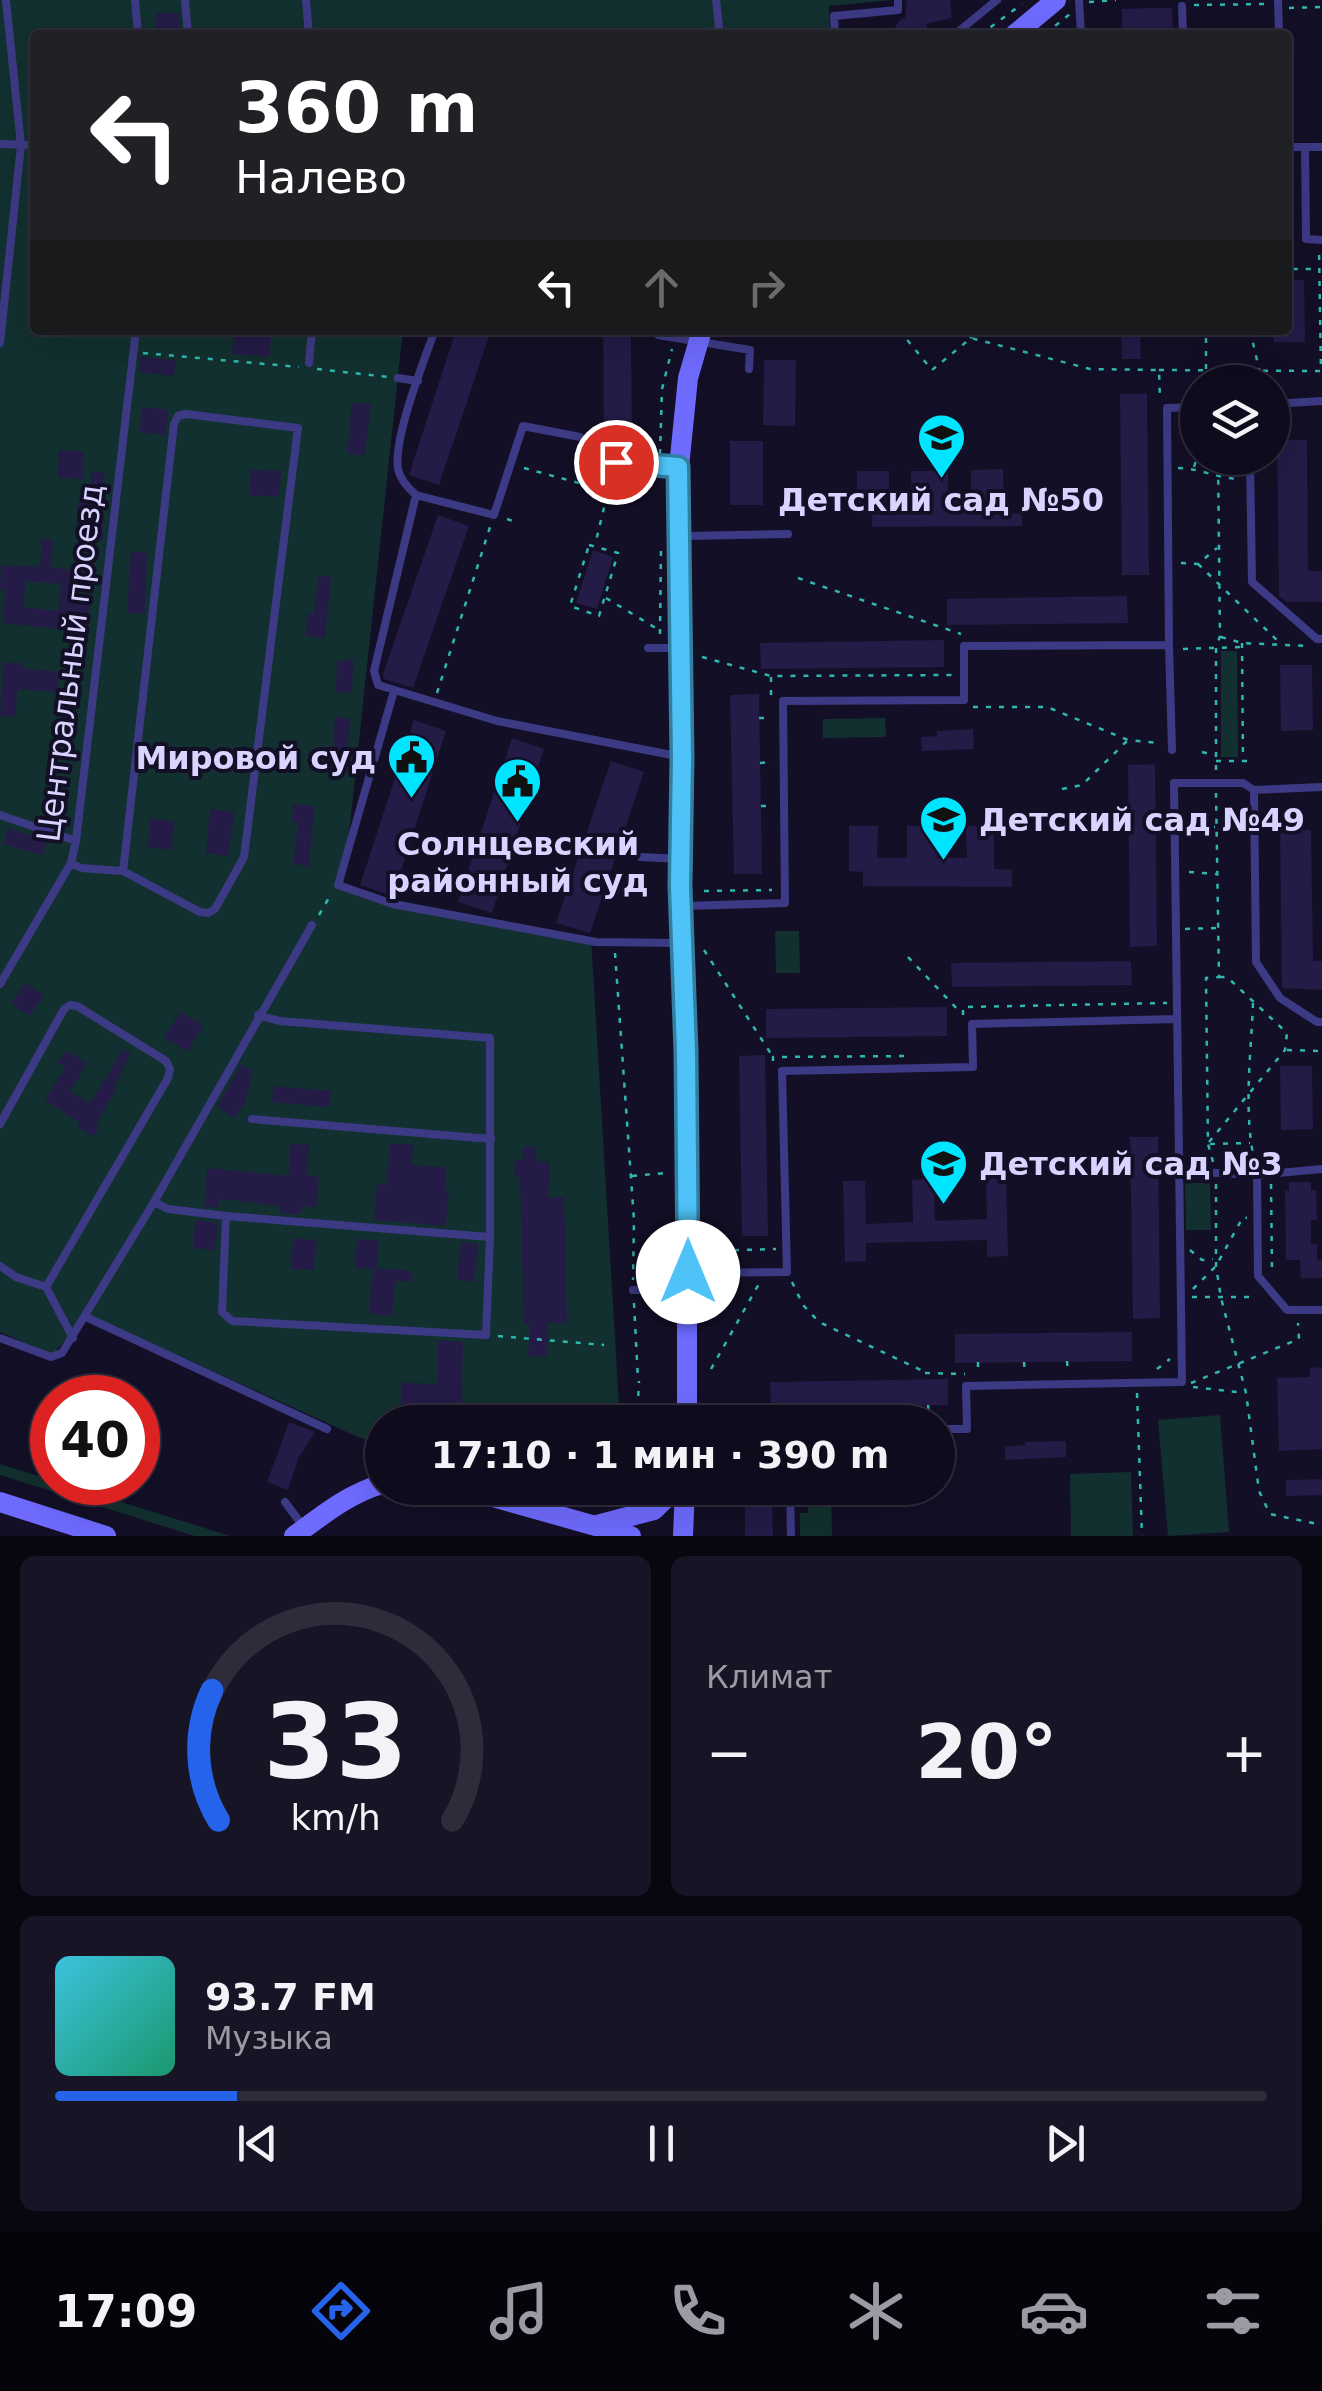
<!DOCTYPE html>
<html lang="ru">
<meta charset="utf-8">
<style>
:root{--surface:#0e0b1c;--page:#171425;--text:#f1f3f6;--muted:#9b9ba3;--line:#2e2b3b;--accent:#2563eb}
body{margin:0;font-family:"DejaVu Sans",sans-serif;background:var(--page);color:var(--text);height:100vh;display:flex;flex-direction:column;font-size:38px;white-space:nowrap}
*{box-sizing:border-box;margin:0}
p{font-size:32px;color:var(--muted)}
.icon{flex:none;width:55px;height:55px;fill:none;stroke:currentColor;stroke-width:2;stroke-linecap:round;stroke-linejoin:round}
.map{position:relative;height:1536px;overflow:hidden}
.side{display:flex;flex-direction:column;gap:20px;padding:20px;background:#08060f;flex:1}
.side>*{flex:none}
.hud{position:absolute;left:30px;top:30px;width:1262px;height:305px;border-radius:10px;box-shadow:0 10px 40px #0002,0 0 0 2px var(--line);background:#202124;color:#fff;overflow:hidden}
.fabs{position:absolute;left:1180px;top:365px;display:grid;gap:20px}
.fabs a{display:grid;place-items:center;width:110px;height:110px;border-radius:50%;background:var(--surface);box-shadow:0 10px 40px #0002,0 0 0 2px var(--line);font-size:50px}
.speed{position:absolute;left:30px;top:1375px;display:flex;gap:20px;font-size:50px;font-weight:700;text-align:center}
.speed>*{display:grid;place-content:center;width:130px;height:130px;border-radius:50%;background:var(--surface);box-shadow:0 10px 40px #0002,0 0 0 2px var(--line);line-height:1}
.speed .limit{border:15px solid #d22;background:#fff;color:#111}
.pin{position:absolute;display:grid;place-items:center;width:85px;height:85px;color:#fff;margin:-42px;border:5px solid #fff;border-radius:50%;box-shadow:0 2px 10px #0007}
.me{position:absolute;width:110px;margin:-55px;rotate:0deg;stroke-linejoin:round;filter:drop-shadow(0 0 8px #0008)}
.turn{display:flex;align-items:center;gap:35px;height:210px;padding:0 40px;font-size:45px}
.turn .icon{width:130px;height:130px;stroke-width:2.5}
.turn b{display:block;font-size:70px;line-height:85px}
.lanes{display:flex;align-items:center;height:95px;padding:0 40px;background:#0003;justify-content:center;gap:50px;direction:ltr}
.lanes .off{opacity:.35}
.big{font-size:75px;font-weight:700;line-height:1.1}
.side .widget{flex:1;display:flex;flex-direction:column;justify-content:center;gap:15px;min-width:0;padding:0 35px;border-radius:15px;background:var(--page)}
.side .dial{align-items:center;gap:0}
.dial svg{height:260px;overflow:visible;fill:none;stroke:var(--line);stroke-width:7;stroke-linecap:round;text-anchor:middle}
.dial text{fill:var(--text);stroke:none}
.song{display:flex;align-items:center;gap:30px}
.cover{width:120px;height:120px;border-radius:15px;background:linear-gradient(135deg,hsl(190 70% 55%),hsl(160 70% 35%))}
.played{height:10px;border-radius:5px;background:linear-gradient(90deg,var(--accent) 15%,var(--line) 15%)}
.keys{display:flex;justify-content:space-around;direction:ltr}
.heat{display:flex;justify-content:space-between;align-items:center;font-size:55px;direction:ltr}
.side .tiles{flex:1;display:grid;gap:20px;grid-template-columns:1fr 1fr}
.widget:last-child{grid-column:span 2}
.trip{position:absolute;left:365px;top:1405px;width:590px;height:100px;border-radius:50px;background:var(--surface);box-shadow:0 10px 40px #0002,0 0 0 2px var(--line);font-weight:700;line-height:100px;text-align:center}
.dock{display:flex;height:160px;justify-content:space-around;align-items:center;background:#06040b;color:var(--muted)}
.dock .icon{width:70px;height:70px}
.dock .active{color:var(--accent)}
.dock b{font-size:45px;color:var(--text)}
.map>svg:first-child{display:block}
.green{fill:#12302f}
.building{fill:#241b47;fill-rule:evenodd}
.lines{fill:none;stroke-linecap:round;stroke-linejoin:round}
.path{stroke:#2fb8b0;stroke-width:2.5;stroke-dasharray:5 8;stroke-linecap:butt}
.lane{stroke:#3d3a85;stroke-width:8}
.secondary{stroke:#6f6bff;stroke-width:20}
.route-casing{stroke:#337fa1;stroke-width:25}
.route{stroke:#4fc3f7;stroke-width:18}
.labels{text-anchor:middle;stroke-width:8;stroke-linejoin:round;paint-order:stroke}
.poi-label{font-size:32px;font-weight:bold;fill:#d9d4ff;stroke:#130f26}
.street-label{font-size:32px;fill:#d9d4ff;stroke:#130f26}
</style>
<div class="map">
<svg width="1322" height="1536" viewBox="0 0 1322 1536">
<rect width="100%" height="100%" fill="#130f26"/>
<path class="green" d="M0 0H893L829 6 830 35H35V330H403L343 890 591 938 620 1422H382V1443L360 1438 87 1314 53 1355 0 1332Z
M1221 651H1237L1238 757H1221Z
M885 718 886 737 823 738V719Z
M775 931H799L800 973H776Z
M1185 1183H1210L1211 1230H1186Z
M1220 1415 1229 1532 1168 1536 1158 1420Z
M0 1464 230 1536H195L0 1475Z
M1131 1472 1133 1536H1071L1070 1474Z
M808 1488H831L832 1536H800V1513H808Z"/>
<path class="building" d="M907 0H950L952 18 926 24 929 35H891L899 21 905 18Z
M1153 8H1172L1173 35H1122V9Z
M157 12 179 14 180 35H155Z
M1304 280 1305 342H1274V330H1288V281Z
M234 330H272L269 357 232 354Z
M456 330H491L439 485 409 475Z
M603 330H631L632 439H604Z
M1121 330H1140L1141 359H1122Z
M140 357 175 360 174 376 139 372Z
M764 360H796L795 426 763 425Z
M1120 394H1147L1149 575H1122Z
M352 403 371 404 365 455 347 454Z
M142 407 168 410 165 435 140 432Z
M1277 440H1307L1308 571H1322V602H1287L1279 596Z
M730 441H763V505H730Z
M59 450 84 452 83 479 58 478Z
M1003 469 1004 514 1022 513V526L872 527V515H857V471H889V501H912L911 471H948V500H971V470Z
M251 470 281 471 279 497 249 495Z
M91 472H104L103 540 76 539 78 502 92 503Z
M438 515 469 526 413 688 384 679 383 674Z
M42 539 53 540 51 568 78 570 76 603 89 604 88 619 69 617 68 630 3 623 5 591 0 590 1 565 40 567ZM25 581 61 584 58 611 24 607Z
M593 550 613 557 597 609 576 603Z
M131 552 147 553 145 614 127 612Z
M318 576 331 577 325 638 306 636 308 613 314 614Z
M1127 596 1128 623 947 625V599Z
M944 640V667L761 669 760 643Z
M337 660H353L352 693 336 692Z
M4 662 22 663V668L59 672 57 692 17 689 16 716H0Z
M1280 665H1312L1313 730 1281 731Z
M759 694 762 874H734L730 695Z
M335 717 350 718 346 762 332 761Z
M414 720 446 731 393 896 360 885Z
M973 729 974 749 922 751 921 737 937 736V731Z
M512 738 544 749 492 913 458 902Z
M611 761 644 772 590 933 556 923Z
M1155 764 1157 946 1130 947 1128 765Z
M293 804 314 806 309 866 293 864 298 822H292Z
M210 809 234 812 228 856 206 853Z
M150 819 174 821 171 850 148 848Z
M849 826H878L877 858H907V826H938L937 858H967L966 826H994V869L1012 870V887L863 886V872L849 871Z
M8 828 47 840 42 855 4 844Z
M1280 830H1311L1313 961H1322V990L1282 988Z
M1131 961 1132 985 952 987 951 963Z
M26 983 44 996 29 1016 11 1003Z
M947 1007V1036L766 1038V1009Z
M180 1012 203 1025 188 1051 164 1038Z
M123 1049 131 1053 114 1088 116 1089 96 1124 100 1126 93 1137 78 1127 80 1123 45 1100 66 1067 58 1063 66 1051 87 1063 70 1091 90 1104Z
M765 1055 768 1236H742L739 1056Z
M241 1064 252 1071 246 1100 235 1118 217 1107Z
M1280 1066H1312L1313 1129 1281 1130Z
M273 1086 331 1091 330 1107 272 1102Z
M1130 1137H1158L1160 1318 1133 1319Z
M390 1143 413 1145 412 1165 446 1167 445 1190H449L446 1226 374 1220 377 1184 387 1185Z
M290 1144 309 1145 307 1176 319 1177 316 1207 301 1206V1214L280 1213V1206L249 1202 219 1199V1208L204 1206 207 1168 289 1176Z
M524 1146 536 1147V1161L550 1162 548 1197H564L567 1323H548L547 1357 528 1356 530 1324H524L520 1177H515L516 1160H523Z
M986 1177H1006L1008 1256 987 1257V1240L866 1243V1261L845 1262 843 1181H865L866 1224 913 1222 912 1180 934 1179 935 1221 987 1219Z
M1289 1182H1311V1190H1316L1317 1220H1311V1245L1317 1244V1261L1322 1260V1278H1301L1300 1260H1286L1285 1191H1289Z
M195 1220 218 1223 215 1250 193 1248Z
M293 1238 316 1240 314 1270 291 1269Z
M357 1239 379 1240 376 1268 412 1271 411 1282 395 1281 392 1316 369 1314 373 1269 355 1268Z
M461 1242 478 1244 474 1282 457 1280Z
M1132 1332V1361L955 1363V1334Z
M438 1340 463 1342 461 1422H432V1417L401 1416 402 1383 437 1384Z
M1322 1367V1449L1279 1451 1277 1378 1310 1377V1368Z
M948 1379V1405L771 1408 770 1382Z
M289 1422 315 1432 299 1457 288 1490 267 1482Z
M1066 1441V1457L1005 1460V1447L1025 1445V1442Z
M1322 1479V1495L1286 1496V1480Z
M745 1488H772L773 1536H745Z"/>
<g class="lines">
<path class="path" d="M1089 2 1116 0
M1194 5 1266 4
M1289 8 1322 7
M1045 34 1070 14
M980 35 1022 4
M1288 222 1290 221 1291 269H1314
M899 330 932 370 971 338 1090 369 1159 370 1160 400
M1250 330 1260 373 1256 382
M970 338 980 330
M143 353 299 367
M317 369 388 377
M1159 370 1321 371 1319 251
M1206 382V330
M660 454 662 389 672 349
M1194 467 1198 454
M524 468 608 491 595 545
M1178 468C1199 468 1216 478 1238 479
M507 519 519 523
M589 545 618 553 599 616 570 606Z
M1181 563 1198 564 1217 548
M1198 564 1282 645
M798 578 961 634
M606 598 659 630
M660 634 661 547
M1221 637 1242 643 1307 646
M1242 643 1243 761
M1183 649 1240 647
M702 657 771 676 954 675
M771 677V699
M437 693 491 524
M973 707H1047L1128 740 1158 743
M759 718H772
M1202 752 1213 755
M1216 761H1249
M760 763 773 762
M1216 770V648L1220 636 1218 458
M1062 789 1082 785 1127 741
M761 806H773
M1188 828 1215 827
M1189 872 1216 874
M704 891 772 890
M319 915 330 896
M1185 929 1217 928
M704 950 773 1057
M615 953 634 1220 633 1280
M908 957 960 1012
M1253 1003C1251 1056 1243 1112 1255 1164
M963 1015V1007L1167 1003
M1287 1050 1322 1051
M773 1061V1057L910 1056
M1209 1142 1285 1050 1287 1033 1227 977H1219
M1210 1144 1250 1143
M1213 1162 1208 1144 1206 978 1219 977 1216 793
M1158 1164H1168
M632 1176 665 1173
M1216 1184V1266L1221 1298 1246 1393 1259 1491 1270 1514 1322 1525
M1271 1184 1272 1268
M1190 1250 1202 1260 1213 1259
M708 1251 776 1249
M792 1282 803 1305 819 1322 925 1372
M1193 1289 1216 1266 1243 1217 1247 1218
M1192 1297H1256
M634 1303 638 1380
M498 1336 604 1345
M1067 1361 1068 1373
M978 1362V1374
M1024 1362 1025 1374
M711 1369 760 1282
M1157 1369 1170 1359
M925 1373 965 1374
M1191 1383 1299 1339 1298 1323
M1193 1387 1245 1393
M1137 1393 1142 1536
M928 1405 929 1418
M883 1406V1419
M794 1407V1420
M837 1407V1419
M707 1421 780 1420
M637 1422 639 1381
M600 1500 617 1488"/>
<path class="lane" d="M135 0 138 35
M185 0 188 35
M306 0 309 35
M716 0 720 35
M1079 0 1081 35
M1278 0 1279 35
M1182 6 1183 35
M684 35 719 31
M835 35 834 16 898 10V0
M954 35 997 0
M0 144 35 145
M1288 147H1305L1306 239 1322 240
M1305 147H1322
M435 330C424 361 393 438 398 469 400 479 408 488 416 495L494 515 523 426 580 437 616 462 679 467
M656 330 658 335 750 350 749 369
M0 343 21 145 6 0
M309 363 312 330
M398 378 418 381
M1272 404 1322 401
M1250 458 1252 582 1317 639H1322
M416 495 374 671 378 685 497 721 682 757
M684 536 788 534
M1169 645 1172 750
M648 648H678
M394 691 338 885 393 904 596 942 681 943
M1322 787 1254 790 1256 962 1280 998 1317 1022H1322
M0 815 76 841
M641 857 681 859
M71 863 81 868 123 871 200 912 208 913 215 909 244 857 298 428 186 414 178 416 174 424 123 871
M684 906 785 903 783 701 964 700V646L1169 645 1167 408 1198 407
M0 984 71 863 76 841 136 330
M252 1119 491 1139
M0 1124 64 1009 70 1005 77 1006 166 1061 170 1069 168 1078 46 1287
M1322 1169 1257 1175 1258 1276 1287 1310H1322
M1178 1171 1257 1175
M154 1202 168 1209 226 1216 490 1237V1038L280 1021 258 1015
M226 1216 222 1312 232 1321 486 1335 490 1237
M0 1266 16 1277 46 1287 73 1338
M690 1273 787 1272 782 1071 973 1067 972 1024 1175 1019
M633 1290 683 1291
M86 1317 327 1429
M0 1338 51 1357 62 1353 154 1202 312 925
M938 1429H967L966 1386 1182 1382 1174 783H1243L1254 790
M790 1488 791 1536
M285 1502 302 1525"/>
<path class="secondary" d="M1014 35 1056 0
M687 1422V1053L681 886 683 762 679 467 688 378 702 330
M461 1488 631 1536
M0 1502 106 1536
M597 1525 654 1510 676 1488
M294 1536C323 1515 348 1494 382 1484
M683 1536 685 1488"/>
</g>
<g class="lines">
<defs>
<path id="route" d="M616 462 678 467 682 758 680 886 686 1052 688 1272"/>
</defs>
<use href="#route" class="route-casing"/>
<use href="#route" class="route"/>
</g>
<defs>
<symbol id="school-pin" viewBox="-11 -11 22 30"><path d="M0 17L-7.5 6A9.5 9.5 0 1 1 7.5 6Z" fill="#00e5ff" stroke="#130f26"/><path d="M0-5L7-2L0 1L-7-2ZM-4 1L0 2.5L4 1V4Q0 6-4 4Z" fill="#111"/></symbol>
<symbol id="civic-pin" viewBox="-11 -11 22 30"><path d="M0 17L-7.5 6A9.5 9.5 0 1 1 7.5 6Z" fill="#00e5ff" stroke="#130f26"/><path d="M-.6-6.5H3V-4.5H.6V-3L4-1V1h2V6H-6V1h2V-1L-.6-3ZM-1.2 2.5V6h2.4V2.5Z" fill="#111"/></symbol>
</defs>
<g fill-rule="evenodd">
<use href="#school-pin" x="914" y="410" width="55" height="75"/>
<use href="#civic-pin" x="384" y="730" width="55" height="75"/>
<use href="#civic-pin" x="490" y="754" width="55" height="75"/>
<use href="#school-pin" x="916" y="792" width="55" height="75"/>
<use href="#school-pin" x="916" y="1136" width="55" height="75"/>
</g>
<g class="labels">
<g class="poi-label">
<text x="941" y="511">Детский сад №50</text>
<text x="376" y="769" text-anchor="end">Мировой суд</text>
<text x="979" y="831" text-anchor="start">Детский сад №49</text>
<text x="518" y="855">Солнцевский<tspan x="518" dy="37">районный суд</tspan></text>
<text x="979" y="1175" text-anchor="start">Детский сад №3</text>
</g>
<g class="street-label">
<text transform="translate(70 663) rotate(-83)" y="11">Центральный проезд</text>
</g>
</g>
</svg>
<div class="fabs">
<a><svg class="icon" aria-label="layers" viewBox="0 0 24 24"><path d="M12 4l9 5-9 5-9-5zM3 14l9 5 9-5"/></svg></a>
</div>
<div class="speed"><div class="limit">40</div></div>
<div class="pin" style="left:616px;top:462px;background:#d93025"><svg class="icon" aria-label="arrive" viewBox="0 0 24 24"><path d="M6 21V4h12l-3 4 3 4H6"/></svg></div>
<svg class="me" style="left:688px;top:1272px" viewBox="-20 -20 40 40"><circle r="19" fill="#fff"/><path d="M0-13L10 11 0 6-10 11z" fill="#4fc3f7"/></svg>
<div class="trip">17:10 · 1 мин · 390 m</div>
<div class="hud">
<div class="turn"><svg class="icon" aria-label="left" viewBox="0 0 24 24"><path d="M17 20v-9H6M10 6l-5 5 5 5"/></svg><div><b>360 m</b>Налево</div></div>
<div class="lanes"><svg class="icon" aria-label="left" viewBox="0 0 24 24"><path d="M17 20v-9H6M10 6l-5 5 5 5"/></svg><svg class="icon off" aria-label="ahead" viewBox="0 0 24 24"><path d="M12 20V5M6 11l6-6 6 6"/></svg><svg class="icon off" aria-label="right" viewBox="0 0 24 24"><path d="M7 20v-9h11M14 6l5 5-5 5"/></svg></div>
</div>
</div>
<section class="side">
<div class="tiles">
<div class="widget dial"><svg viewBox="0 0 100 80">
<path d="M14 69A42 42 0 1 1 86 69"/>
<path d="M14 69A42 42 0 0 1 12 29" stroke="#2563eb"/>
<text x="50" y="56" font-size="32" font-weight="700">33</text>
<text x="50" y="72" font-size="11">km/h</text>
</svg></div>
<div class="widget"><p>Климат</p>
<div class="heat"><a>−</a><b class="big">20°</b><a>+</a></div>
</div>
<div class="widget">
<div class="song"><i class="cover"></i><div><b>93.7 FM</b><p>Музыка</p></div></div>
<div class="played"></div>
<div class="keys"><svg class="icon" aria-label="previous" viewBox="0 0 24 24"><path d="M18 5L8 12l10 7zM5 5v14"/></svg><svg class="icon" aria-label="pause" viewBox="0 0 24 24"><path d="M8 5v14M16 5v14"/></svg><svg class="icon" aria-label="next" viewBox="0 0 24 24"><path d="M6 5l10 7-10 7zM19 5v14"/></svg></div>
</div>
</div>
</section>
<nav class="dock">
<b>17:09</b>
<svg class="icon active" aria-label="directions" viewBox="0 0 24 24"><path d="M12 3l9 9-9 9-9-9zM9 14v-3h6M13 9l2 2-2 2"/></svg>
<svg class="icon" aria-label="music" viewBox="0 0 24 24"><path d="M9 18V5l10-2v13"/><circle cx="6" cy="18" r="3"/><circle cx="16" cy="16" r="3"/></svg>
<svg class="icon" aria-label="phone" viewBox="0 0 24 24"><path d="M5 4h4l2 5-3 2q2 4 5 5l2-3 5 2v4C11 20 4 13 5 4z"/></svg>
<svg class="icon" aria-label="climate" viewBox="0 0 24 24"><path d="M12 3v18M4 7l16 10M4 17L20 7"/></svg>
<svg class="icon" aria-label="car" viewBox="0 0 24 24"><path d="M5 17H2v-5l4-1 3-4h7l3 4 3 1v5h-3M9 17h6M6 11h13"/><circle cx="7" cy="17" r="2"/><circle cx="17" cy="17" r="2"/></svg>
<svg class="icon" aria-label="filters" viewBox="0 0 24 24"><path d="M4 7h16M4 17h16"/><circle cx="9" cy="7" r="2"/><circle cx="15" cy="17" r="2"/></svg>
</nav>
